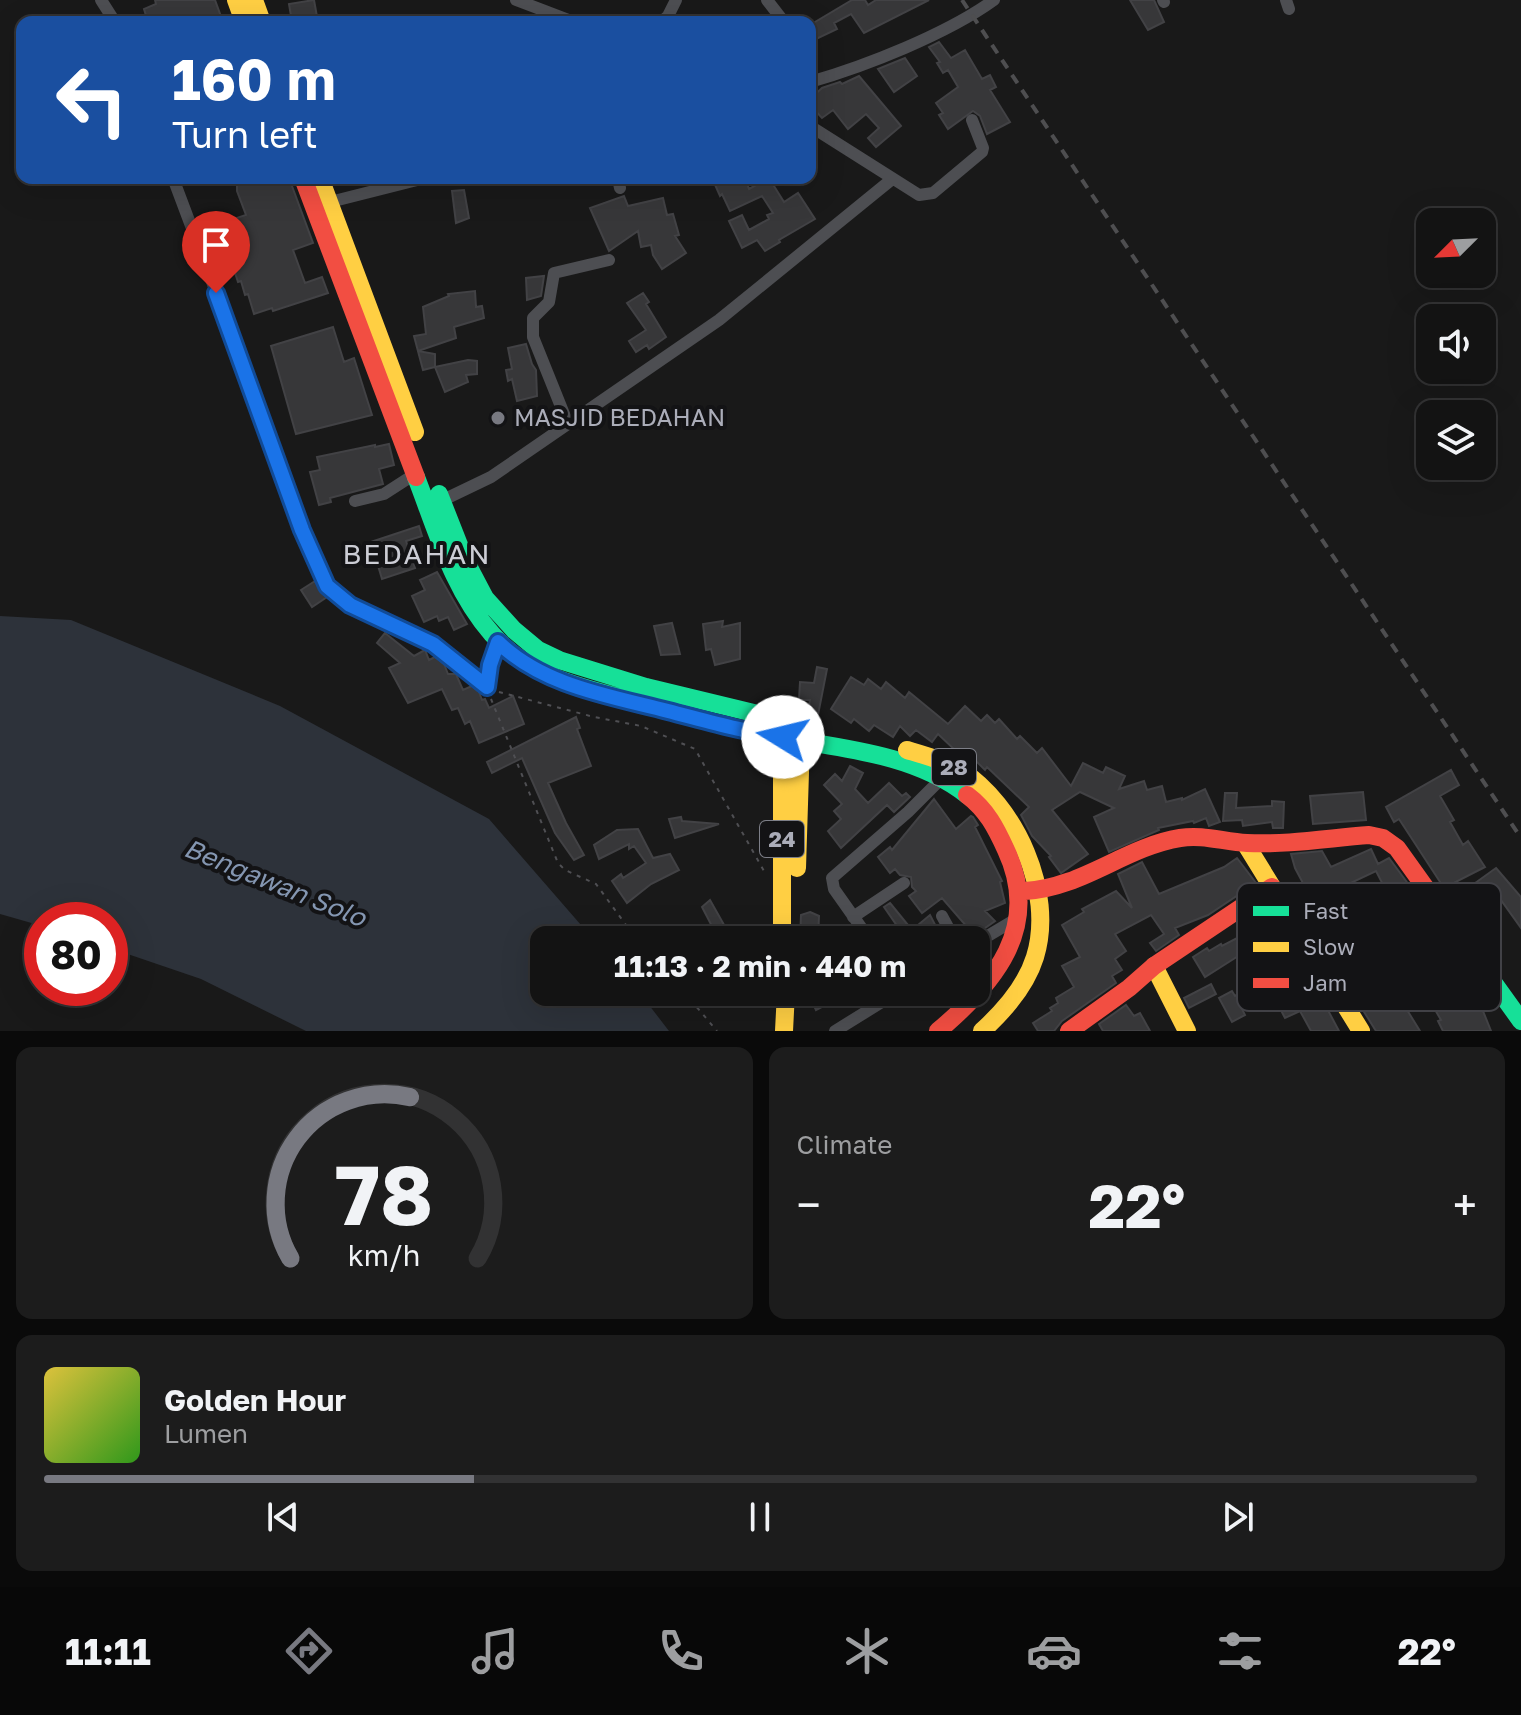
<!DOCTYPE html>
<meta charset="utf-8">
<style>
:root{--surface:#131313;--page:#1c1c1c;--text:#f1f3f6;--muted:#9d9ea0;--line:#323233;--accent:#787981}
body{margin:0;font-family:"Golos Text",sans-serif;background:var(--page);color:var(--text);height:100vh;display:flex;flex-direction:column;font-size:30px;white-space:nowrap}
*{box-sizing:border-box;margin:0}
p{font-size:26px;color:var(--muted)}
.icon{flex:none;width:44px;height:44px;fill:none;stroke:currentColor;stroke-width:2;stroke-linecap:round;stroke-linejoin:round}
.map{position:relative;height:1031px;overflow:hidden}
.side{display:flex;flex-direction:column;gap:16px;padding:16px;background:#0a0a0a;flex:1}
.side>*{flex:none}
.banner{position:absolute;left:16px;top:16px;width:800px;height:168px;border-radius:16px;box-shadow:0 8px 32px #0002,0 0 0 2px var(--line);background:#1a4fa0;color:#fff;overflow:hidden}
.needle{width:52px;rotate:246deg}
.buttons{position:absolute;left:1416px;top:208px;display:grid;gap:16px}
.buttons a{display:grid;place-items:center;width:80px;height:80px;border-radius:16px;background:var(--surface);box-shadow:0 8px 32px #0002,0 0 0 2px var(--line);font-size:40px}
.speed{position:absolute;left:24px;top:902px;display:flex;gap:16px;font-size:40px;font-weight:700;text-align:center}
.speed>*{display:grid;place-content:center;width:104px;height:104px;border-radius:50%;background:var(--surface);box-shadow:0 8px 32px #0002,0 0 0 2px var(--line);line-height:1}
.speed .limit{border:12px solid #d22;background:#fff;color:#111}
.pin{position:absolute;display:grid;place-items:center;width:68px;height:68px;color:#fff;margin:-82px -34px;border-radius:50% 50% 50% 0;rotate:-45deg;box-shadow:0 0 8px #0007}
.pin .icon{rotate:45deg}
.me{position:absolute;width:88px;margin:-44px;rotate:279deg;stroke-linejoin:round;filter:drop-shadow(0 0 6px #0008)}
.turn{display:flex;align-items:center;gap:28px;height:168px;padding:0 24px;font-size:36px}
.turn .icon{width:104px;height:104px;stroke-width:2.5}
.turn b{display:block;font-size:56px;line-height:68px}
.big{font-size:60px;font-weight:700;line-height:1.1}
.side .tile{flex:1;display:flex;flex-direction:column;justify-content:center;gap:12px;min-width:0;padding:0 28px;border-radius:16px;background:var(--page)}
.side .dial{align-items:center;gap:0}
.dial svg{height:208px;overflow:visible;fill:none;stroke:var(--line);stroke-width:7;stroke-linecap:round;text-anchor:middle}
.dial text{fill:var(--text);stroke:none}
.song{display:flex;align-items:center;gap:24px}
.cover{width:96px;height:96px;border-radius:12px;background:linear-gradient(135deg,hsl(50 70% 55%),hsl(110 70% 35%))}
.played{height:8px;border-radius:4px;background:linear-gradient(90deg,var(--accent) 30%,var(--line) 30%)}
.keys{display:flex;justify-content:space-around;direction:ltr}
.heat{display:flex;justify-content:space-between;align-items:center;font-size:44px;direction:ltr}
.side .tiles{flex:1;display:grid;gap:16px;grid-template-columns:1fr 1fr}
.tile:last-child{grid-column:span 2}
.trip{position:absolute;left:530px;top:926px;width:460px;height:80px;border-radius:16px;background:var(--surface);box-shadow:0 8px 32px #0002,0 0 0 2px var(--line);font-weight:700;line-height:80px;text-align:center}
.menu{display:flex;height:128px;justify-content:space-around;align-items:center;background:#080808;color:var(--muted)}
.menu .icon{width:56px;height:56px}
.menu .active{color:var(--accent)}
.menu b{font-size:36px;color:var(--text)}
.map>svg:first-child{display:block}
.water{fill:#2d323a}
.building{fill:#373739;stroke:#424245;stroke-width:2}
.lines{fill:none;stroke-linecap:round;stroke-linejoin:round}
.path{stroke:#4f4f53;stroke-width:2;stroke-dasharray:4 6;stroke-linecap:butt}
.street{stroke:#4d4e52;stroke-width:12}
.fast{stroke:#16e098;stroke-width:18}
.slow{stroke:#ffcf43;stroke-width:18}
.jam{stroke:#f24e42;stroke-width:18}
.rail{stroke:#4e4e50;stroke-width:4;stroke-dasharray:10 8;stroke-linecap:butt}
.route-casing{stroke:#114b97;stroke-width:20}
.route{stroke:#1a73e8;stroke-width:14}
.poi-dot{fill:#787981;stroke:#131315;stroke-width:3}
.labels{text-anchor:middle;stroke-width:8;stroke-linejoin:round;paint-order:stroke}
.shield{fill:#131315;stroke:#7d7f88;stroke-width:2}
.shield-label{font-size:22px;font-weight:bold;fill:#abadb9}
.poi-label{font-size:24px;fill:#abadb9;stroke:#131315;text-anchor:start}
.water-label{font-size:26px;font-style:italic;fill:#8496b1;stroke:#131315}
.quarter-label{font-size:28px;letter-spacing:2px;fill:#cccdd5;stroke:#131315}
.key{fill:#131315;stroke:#414146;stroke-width:2}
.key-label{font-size:22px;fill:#abadb9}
</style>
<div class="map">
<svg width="1521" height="1031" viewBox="0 0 1521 1031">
<rect width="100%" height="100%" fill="#191919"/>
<path class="water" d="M0 616 71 620 280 706 489 819 594 940H544V992H639L669 1031H306L201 979 110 948V920H42V926L0 914Z"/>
<path class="building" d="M155 0H215L223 22H148L144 9 156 4Z
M314 0 318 22H292L289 4Z
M852 0H865L868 5 876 0H929L864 33 851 14 834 23 837 29 810 42V25Z
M1130 0H1154L1164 22 1148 30Z
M939 42 951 58 965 50 982 79 990 75 996 87 990 90 1010 122 987 134 980 116 973 111 948 129 939 115 943 113 936 103 958 87 948 70 943 73 937 63 940 62 929 47Z
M905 58 917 76 894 92 878 69Z
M859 76 901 126 876 147 868 138 879 128 866 114 848 129 833 110 822 118 810 105V99L822 88 840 82 842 84Z
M237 178H289L313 243 293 250 305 283 322 277 328 293 273 311 272 308 254 314 248 294 245 295 241 281 238 282 219 224 246 215 237 191Z
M712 178H745L749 189 769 178 784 202 798 193 815 219 779 240 780 242 765 251 757 240 742 248 729 221 742 215 749 230 769 219 767 215 773 213 762 196 730 211 722 194 720 196Z
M464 190 469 218 456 223 452 191Z
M624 196 628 206 663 198 667 215 673 214 679 235 675 236 686 253 662 269 653 255 651 245 641 247 638 231 609 251 590 208Z
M544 276 541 296 527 300 526 278Z
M475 291 476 307 482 306 484 318 454 327 456 338 418 351 435 354V367L423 370 414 336 426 334 423 307 449 296 448 294Z
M643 293 649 302 646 304 666 337 649 349 647 345 636 352 629 341 646 330 627 303Z
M333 327 344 362 354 358 372 415 296 434 271 346Z
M526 344 532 364 536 370 537 396 517 401 512 379 508 381 506 370 512 369 508 348Z
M468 360 477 361V374L466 375 468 382 445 392 435 367Z
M389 444 394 465 379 469 383 484 330 498 331 502 319 505 310 472 320 470 317 457 375 445V447Z
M419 526 422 536 406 541 415 568 382 579 371 542Z
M437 572 467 624 454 630 448 617 439 621 437 616 424 622 412 596 425 590 420 580Z
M315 581 327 597 312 607 301 590Z
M723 621 722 627 740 623V659L715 665 711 649 706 650 703 624Z
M672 623 680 654 661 655 654 626Z
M385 633 414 656 425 650 429 660 435 657 444 664 448 674H456L463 690 472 686 479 692 482 700 485 699 489 708 513 696 524 724 479 743 470 721 465 724 458 708 452 710 442 689 408 703 389 668 400 663 377 643Z
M817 667 827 669 818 715 808 712 810 700H799L800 682 814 683Z
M851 677 864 685 868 679 881 689 886 682 905 698 909 692 948 724 965 706 981 721 987 715 995 723 999 719 1017 739 1020 736 1037 753 1042 748 1071 786 1083 763 1103 773 1106 767 1125 776 1119 789 1144 781 1147 790 1162 786 1166 802 1182 798V800L1205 789 1220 822 1209 826 1206 818 1194 823 1193 821 1158 828 1159 830 1109 852 1094 817 1114 808 1080 792 1052 810 1088 854 1061 873 1049 857 1051 856 1032 836 1021 815 1029 807 987 767 985 770 974 759 972 761 958 753 938 734 932 742 916 730 910 736 900 726 893 737 874 725 869 731 854 719 851 723 831 709Z
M576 717 580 728 577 729 591 766 548 783 566 823 584 855 574 860 555 833 522 758 492 773 487 762Z
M850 766 863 773 855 789 868 803 889 783 902 796 906 793 910 797 894 812 887 805 841 848 828 831 841 819 834 811 842 804 824 785 835 774 842 781Z
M1451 770 1459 785 1440 796 1454 820 1450 822 1463 845 1468 841 1485 867 1444 888 1399 819 1394 822 1386 807Z
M1363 792 1366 820 1313 824 1310 796Z
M1225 793H1237L1236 808 1272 806V801L1284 802 1283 828H1273L1272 822 1243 826 1242 820 1223 821Z
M934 799 956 829 971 816 973 817 978 825 975 827 1002 881 1000 882 1005 903 985 911 995 921 968 940H964L962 934 968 928 942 898 922 913 909 896 916 891 912 887 911 877 900 875 895 869 890 873 878 857 890 847 892 850Z
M681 817 682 821 719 824 675 838 669 819Z
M638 829 653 858 670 854 679 870 651 884 627 903 612 881 621 874 623 878 646 863 634 846 629 849V844L599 859 594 845 617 830Z
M1371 849 1378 864 1389 858 1420 900 1414 903 1423 919 1391 936 1382 920 1376 923 1371 912 1392 902 1376 871 1323 896 1342 931 1347 929 1363 959 1388 946 1385 941 1395 936 1405 955 1384 966 1395 990 1399 988 1408 1003 1404 1005 1420 1031H1376L1339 972 1297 889 1304 885 1295 868 1291 854 1322 851 1331 867Z
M1237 858 1256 883 1208 915 1175 928 1179 935 1156 951 1150 943 1164 934 1151 915 1115 934 1126 951 1115 959 1122 970 1112 976 1116 983 1062 1021 1054 1031H1038L1033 1023 1052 1011 1050 1008 1058 1003 1056 998 1074 987 1062 966 1080 957 1062 925 1084 912 1082 909 1116 891 1132 908 1118 874 1142 862 1159 894 1224 867Z
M1496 868 1521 897V928L1498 896 1468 919 1453 899Z
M710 900 728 932 717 936 702 907Z
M890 903 912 930 930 915 943 940H900L904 936 884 907Z
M1266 905 1269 910 1266 913 1283 946 1288 944 1315 987 1319 985 1326 997 1322 999 1339 1031H1311L1300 1011 1285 1018 1271 991 1241 1007 1245 1015 1232 1022 1219 998 1232 991 1235 996 1261 983 1248 960 1243 953 1205 977 1193 957 1207 948 1209 951 1221 944 1222 946 1245 934 1239 924Z
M810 912 819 916 818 940H800L801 915Z
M1431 917 1455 952 1443 959 1460 987 1471 981 1491 1031H1443L1438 1021 1441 1020 1430 1001 1428 1002 1406 960 1436 944 1421 925Z
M1211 984 1216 994 1189 1008 1184 998Z
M808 992H860L836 1006 833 1001 816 1010Z
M1126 1005 1134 1016 1140 1013 1150 1031H1103L1099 1024Z"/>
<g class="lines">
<path class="path" d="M499 692 594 717 641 726 695 749 764 871
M491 699 558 863 565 870 596 884 637 940
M684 992 717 1031"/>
<path class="street" d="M101 0 115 22
M516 0 574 22
M767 0 784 22
M1163 0 1164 2
M1286 0 1289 9
M661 22 668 16 676 0
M810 82C866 66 947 34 994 0
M810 126 919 195 933 193 982 152 983 148 972 120
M173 178 270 436 302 530 327 586 350 605 433 644 487 687 490 665 498 642
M618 178 620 188
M330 202 425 178
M568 424 533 337V318L549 302 554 273 609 260
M355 501 384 494 415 474
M441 501 491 477 719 320 891 180
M942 916 955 940
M853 917 904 883
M870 940 834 889 832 878 908 812 941 779
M976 943 1018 918
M835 1031 898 992"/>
<path class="fast" d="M416 477C437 531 453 590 492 634 534 682 586 687 643 704 696 719 748 733 802 741 858 750 922 759 967 795
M439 494 465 560 485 598 514 630 538 650 559 660 646 687 812 727
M1460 936 1521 1021"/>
<path class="slow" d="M236 0 244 22
M254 0 262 22
M320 178 415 432
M907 750C924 755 943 760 959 769 1016 805 1055 892 1035 957 1026 986 1004 1011 982 1031
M1245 843 1361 1031
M797 868 801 740 804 727
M785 940 782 934V760L786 722
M1154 966 1187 1031
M784 1031 786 992"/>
<path class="jam" d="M303 178 416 477
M1025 891C1082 888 1125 847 1180 838 1203 834 1224 842 1247 843 1288 845 1329 838 1369 835L1383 838 1397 848 1460 936
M938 1031C995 983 1042 927 1006 850 996 828 987 810 967 795
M1069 1031 1129 988 1154 966 1272 887"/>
<path class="rail" d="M962 0 1521 838"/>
</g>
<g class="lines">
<defs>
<path id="route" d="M216 293 302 530 327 586 350 605 433 644 487 687 490 665 498 642C543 686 610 696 668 711 707 721 744 732 783 737"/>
</defs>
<use href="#route" class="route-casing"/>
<use href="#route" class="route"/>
</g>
<circle class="poi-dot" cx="498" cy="418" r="8"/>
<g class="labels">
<g class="shield">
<rect x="932" y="749" width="44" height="36" rx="6"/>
<rect x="760" y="821" width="44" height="36" rx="6"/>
</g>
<g class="shield-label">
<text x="954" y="775">28</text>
<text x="782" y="847">24</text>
</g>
<g class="poi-label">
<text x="514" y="426">MASJID BEDAHAN</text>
</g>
<g class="water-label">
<text transform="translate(275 883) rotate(22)" y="9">Bengawan Solo</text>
</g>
<g class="quarter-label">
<text x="417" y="564">BEDAHAN</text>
</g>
</g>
<rect x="1237" y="883" width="264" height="128" rx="12" class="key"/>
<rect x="1253" y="906" width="36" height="10" fill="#16e098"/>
<rect x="1253" y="942" width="36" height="10" fill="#ffcf43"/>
<rect x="1253" y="978" width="36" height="10" fill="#f24e42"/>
<g class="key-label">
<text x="1303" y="919">Fast</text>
<text x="1303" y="955">Slow</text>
<text x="1303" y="991">Jam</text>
</g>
</svg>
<div class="buttons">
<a><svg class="needle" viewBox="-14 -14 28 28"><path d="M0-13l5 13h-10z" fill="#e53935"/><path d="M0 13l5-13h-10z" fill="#9d9ea0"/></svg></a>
<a><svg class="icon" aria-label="sound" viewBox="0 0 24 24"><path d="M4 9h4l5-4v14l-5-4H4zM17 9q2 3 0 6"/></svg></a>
<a><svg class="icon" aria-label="layers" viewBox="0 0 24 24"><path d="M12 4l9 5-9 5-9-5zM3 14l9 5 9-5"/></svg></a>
</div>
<div class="speed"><div class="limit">80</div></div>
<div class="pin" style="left:216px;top:293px;background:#d93025"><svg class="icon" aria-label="arrive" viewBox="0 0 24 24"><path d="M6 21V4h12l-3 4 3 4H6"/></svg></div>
<svg class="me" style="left:783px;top:737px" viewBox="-20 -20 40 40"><circle r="19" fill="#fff"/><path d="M0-13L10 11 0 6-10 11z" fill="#1a73e8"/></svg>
<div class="trip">11:13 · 2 min · 440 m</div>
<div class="banner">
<div class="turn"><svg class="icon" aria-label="left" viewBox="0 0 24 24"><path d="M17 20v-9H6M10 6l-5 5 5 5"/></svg><div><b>160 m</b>Turn left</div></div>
</div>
</div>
<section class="side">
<div class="tiles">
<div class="tile dial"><svg viewBox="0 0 100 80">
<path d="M14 69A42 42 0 1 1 86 69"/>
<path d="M14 69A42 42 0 0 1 60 7" stroke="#787981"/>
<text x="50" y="56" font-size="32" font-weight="700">78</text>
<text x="50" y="72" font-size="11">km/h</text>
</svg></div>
<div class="tile"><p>Climate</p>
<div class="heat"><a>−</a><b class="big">22°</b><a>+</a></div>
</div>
<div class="tile">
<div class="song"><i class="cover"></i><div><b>Golden Hour</b><p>Lumen</p></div></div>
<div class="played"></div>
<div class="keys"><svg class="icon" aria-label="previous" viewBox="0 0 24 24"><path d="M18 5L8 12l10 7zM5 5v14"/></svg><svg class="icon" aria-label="pause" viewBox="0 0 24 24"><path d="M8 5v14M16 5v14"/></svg><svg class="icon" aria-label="next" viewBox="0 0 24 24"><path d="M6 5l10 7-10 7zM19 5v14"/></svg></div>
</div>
</div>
</section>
<nav class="menu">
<b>11:11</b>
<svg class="icon active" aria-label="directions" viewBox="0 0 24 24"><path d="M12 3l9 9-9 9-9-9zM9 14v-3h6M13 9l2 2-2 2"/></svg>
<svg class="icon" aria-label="music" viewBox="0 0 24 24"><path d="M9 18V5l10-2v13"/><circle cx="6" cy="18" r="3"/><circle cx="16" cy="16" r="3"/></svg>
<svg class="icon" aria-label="phone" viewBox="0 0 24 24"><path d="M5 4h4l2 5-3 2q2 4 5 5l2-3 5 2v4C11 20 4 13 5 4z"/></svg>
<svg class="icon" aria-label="climate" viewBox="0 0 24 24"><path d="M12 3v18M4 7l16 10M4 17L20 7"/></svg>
<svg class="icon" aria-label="car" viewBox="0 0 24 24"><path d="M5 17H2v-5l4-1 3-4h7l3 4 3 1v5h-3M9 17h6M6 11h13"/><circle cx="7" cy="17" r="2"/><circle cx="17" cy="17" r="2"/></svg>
<svg class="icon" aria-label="filters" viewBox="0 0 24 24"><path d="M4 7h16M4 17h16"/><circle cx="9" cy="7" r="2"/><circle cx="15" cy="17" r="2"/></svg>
<b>22°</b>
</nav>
